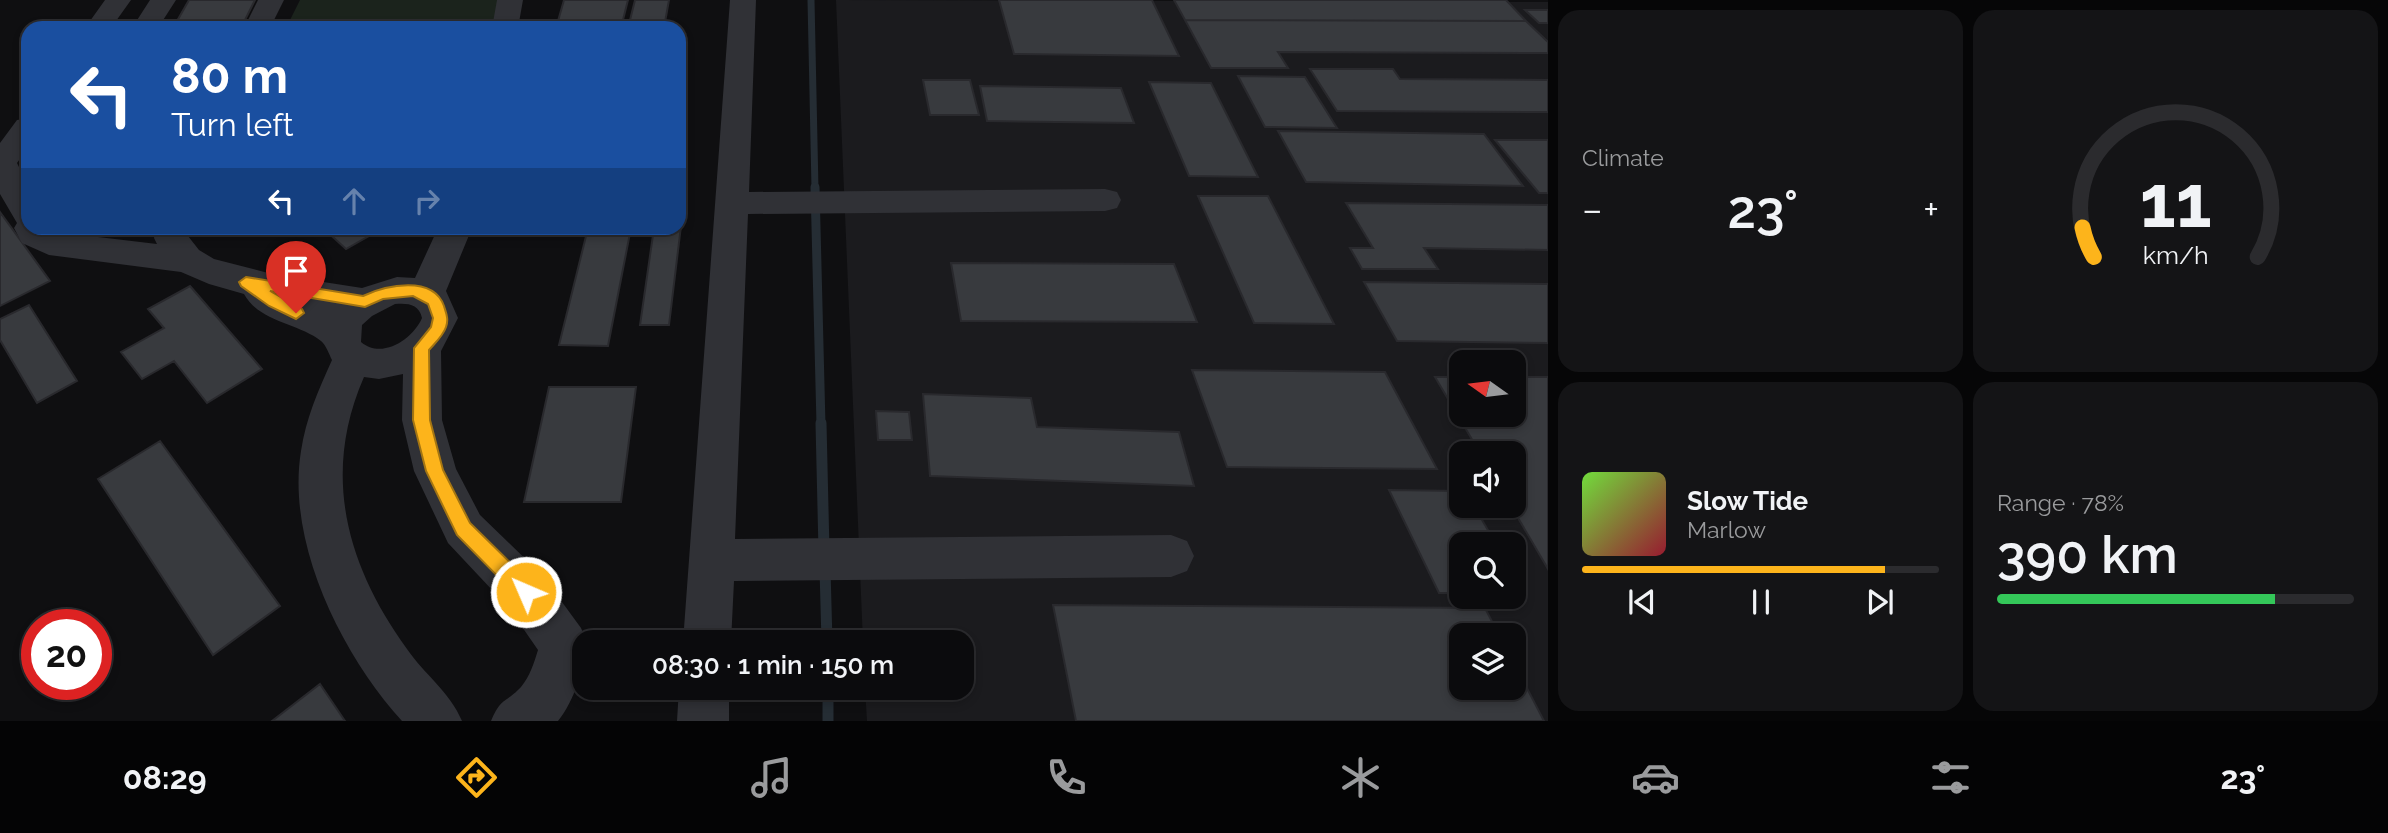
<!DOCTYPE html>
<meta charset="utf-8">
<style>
:root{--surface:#0b0b0d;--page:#141416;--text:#f1f3f6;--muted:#9a9b9d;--line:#2b2b2e;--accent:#fdb41b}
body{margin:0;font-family:Raleway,sans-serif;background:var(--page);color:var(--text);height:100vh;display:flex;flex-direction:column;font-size:26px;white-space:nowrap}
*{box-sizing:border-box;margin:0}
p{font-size:23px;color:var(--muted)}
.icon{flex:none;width:38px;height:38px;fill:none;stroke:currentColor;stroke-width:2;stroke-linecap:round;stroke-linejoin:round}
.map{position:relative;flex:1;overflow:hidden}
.drawer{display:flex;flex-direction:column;gap:10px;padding:10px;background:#060607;width:840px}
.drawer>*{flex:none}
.guide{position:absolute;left:21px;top:21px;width:665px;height:214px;border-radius:21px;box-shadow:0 4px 10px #0003,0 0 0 2px var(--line);background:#1a4fa0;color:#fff;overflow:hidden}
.needle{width:46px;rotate:284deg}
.fabs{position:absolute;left:1449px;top:350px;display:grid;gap:14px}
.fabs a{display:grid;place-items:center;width:77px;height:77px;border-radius:14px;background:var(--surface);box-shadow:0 4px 10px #0003,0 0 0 2px var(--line);font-size:35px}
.speed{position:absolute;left:21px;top:609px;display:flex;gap:14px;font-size:35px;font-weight:700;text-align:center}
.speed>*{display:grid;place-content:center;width:91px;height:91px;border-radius:50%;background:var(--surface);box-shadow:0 4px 10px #0003,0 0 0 2px var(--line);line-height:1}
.speed .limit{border:10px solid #d22;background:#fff;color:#111}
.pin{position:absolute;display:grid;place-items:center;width:60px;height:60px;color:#fff;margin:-72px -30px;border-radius:50% 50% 50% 0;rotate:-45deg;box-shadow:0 0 7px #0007}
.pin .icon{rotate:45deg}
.me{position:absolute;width:77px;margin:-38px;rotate:315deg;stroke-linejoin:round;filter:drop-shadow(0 0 5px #0008)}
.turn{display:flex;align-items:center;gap:24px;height:147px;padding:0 35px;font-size:32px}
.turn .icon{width:91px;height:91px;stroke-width:2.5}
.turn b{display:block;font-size:49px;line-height:60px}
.lanes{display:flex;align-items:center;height:66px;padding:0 35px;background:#0003;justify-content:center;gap:35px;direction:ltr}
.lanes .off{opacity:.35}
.big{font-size:52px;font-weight:600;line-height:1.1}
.drawer .card{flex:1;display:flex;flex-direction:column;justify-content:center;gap:10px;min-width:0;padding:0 24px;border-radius:21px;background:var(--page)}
.drawer .dial{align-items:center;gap:0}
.dial svg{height:182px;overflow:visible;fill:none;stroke:var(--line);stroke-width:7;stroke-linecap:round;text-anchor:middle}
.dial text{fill:var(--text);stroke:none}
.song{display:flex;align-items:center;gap:21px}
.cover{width:84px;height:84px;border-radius:10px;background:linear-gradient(135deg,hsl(100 70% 55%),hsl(350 70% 35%))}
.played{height:7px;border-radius:4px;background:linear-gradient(90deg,var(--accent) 85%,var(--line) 85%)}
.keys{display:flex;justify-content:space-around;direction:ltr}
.heat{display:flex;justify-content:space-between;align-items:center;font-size:38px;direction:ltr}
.charge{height:10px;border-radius:5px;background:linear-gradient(90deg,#34c759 78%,var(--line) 0)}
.drawer .tiles{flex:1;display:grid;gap:10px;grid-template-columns:repeat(2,1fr)}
.trip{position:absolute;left:572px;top:630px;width:402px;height:70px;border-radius:21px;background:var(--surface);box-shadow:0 4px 10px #0003,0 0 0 2px var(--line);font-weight:600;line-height:70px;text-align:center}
.dock{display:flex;height:112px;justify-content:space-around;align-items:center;background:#040405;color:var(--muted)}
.dock .icon{width:49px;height:49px}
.dock .selected{color:var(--accent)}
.dock b{font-size:32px;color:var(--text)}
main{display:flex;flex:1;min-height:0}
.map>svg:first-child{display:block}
.built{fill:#1b1b1e;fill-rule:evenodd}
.green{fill:#1b231c}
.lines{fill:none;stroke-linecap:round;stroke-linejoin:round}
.stream-far2{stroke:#252d34;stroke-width:7}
.stream-far1{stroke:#252d34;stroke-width:9}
.stream{stroke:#252d34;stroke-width:11}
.building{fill:#383a3e;stroke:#29292d;stroke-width:2}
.minor{fill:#303136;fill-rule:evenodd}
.route{fill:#fdb41b;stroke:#a47512;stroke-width:2}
</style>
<main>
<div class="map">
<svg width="1548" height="721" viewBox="0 0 1548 721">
<rect width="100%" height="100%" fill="#0f0f11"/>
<path class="built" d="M836 0 1548 2V721H867L865 688H962V642H863ZM1461 362H1514V415H1461ZM1461 453H1514V506H1461ZM1461 544H1514V597H1461ZM1461 635H1514V688H1461Z"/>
<path class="green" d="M300 0H502L496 28H286Z"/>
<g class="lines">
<path class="stream-far2" d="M811 0 815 189"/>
<path class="stream-far1" d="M815 187 821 425"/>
<path class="stream" d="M821 423 824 551
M825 569 827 642
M828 688V721"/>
</g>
<path class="building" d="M189 0H255L241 28H173Z
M564 0H628L621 28H556Z
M635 0H669L664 28H628Z
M999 0H1152L1179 56 1014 54Z
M1174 0H1506L1526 21 1185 20Z
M1525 10H1548V23H1539Z
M1185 20 1526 21 1548 42V53L1278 52 1288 68H1211Z
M1310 69H1393L1400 79 1548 80V112L1337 111Z
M1238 76 1305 77 1337 128 1265 127Z
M923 80H970L979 115H930Z
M1149 82 1211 83 1258 177 1189 176Z
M980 86 1121 88 1134 123 987 121Z
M1278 131 1484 134 1523 186 1306 182Z
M1495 140H1548V193H1539Z
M1198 196H1268L1334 324 1254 323Z
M1346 203 1548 205V250L1424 248 1438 269H1362L1350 248H1373Z
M0 212 50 281 0 306Z
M679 226H681L669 325H640L654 228Z
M323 228H383L346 249Z
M588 228H631L608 346 559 345Z
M951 263 1174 264 1197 322 961 321Z
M1364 282 1548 284V343L1397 341Z
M190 286 262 369 207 403 174 361 142 379 121 352 164 328 148 309Z
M29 305 77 381 37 403 0 340V319Z
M1192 370 1385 372 1437 469 1227 467Z
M1435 377H1461V415H1514V377H1548V569L1511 506H1514V453H1480Z
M549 387H636L621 502H524Z
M923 394 1031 398 1037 427 1179 432 1194 486 930 476Z
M876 411 909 412 912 440H878Z
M160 441 280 606 213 655 98 479Z
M1389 490 1461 491V506H1474L1496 544H1461V593H1439Z
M1053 605 1485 608 1499 635H1461V688H1514V663L1544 721H1076Z
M320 684 345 721H272Z"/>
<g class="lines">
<path class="minor" d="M105 0H131L111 28H85Z
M150 0H176L158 28H132Z
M258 0H284L270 28H244Z
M497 0H523L518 28H492Z
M730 0H756L749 192 1105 189 1117 192 1121 200 1117 208 1105 211 748 214 735 539 1171 535 1187 541 1194 556 1187 571 1171 577 734 581 731 642H683Z
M28 118V148L17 163 28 185V228H48L56 232 157 244 154 238 155 228H189L188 236 199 250 214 259 272 274 362 288 397 277 415 278 438 228H472L446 291 458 318 441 351 442 420 456 469 480 515 543 576 581 628 587 642H584C584 669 575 700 558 721H491C501 697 506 703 521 687 530 676 534 663 538 650L509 608 448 543 414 471 402 420 403 374 379 379 364 377C321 475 347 566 407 649 424 674 450 692 462 721H402C342 655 286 543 301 451 306 418 318 391 332 360 329 354 326 345 321 341 298 323 259 322 244 294L209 284 181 272 49 255 22 243 14 228 17 223 0 194V143L17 120ZM395 304C408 303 419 304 422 318 413 339 382 360 361 342L362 325 372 316Z
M679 688H729V721H677Z"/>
</g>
<path class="route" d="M246 277 363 296C386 285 433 275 444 306 446 313 449 319 446 327 443 336 435 343 429 350L430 420 443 470 470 523 533 585 535 592 533 598 526 601 519 598 457 535 426 471 413 420 414 348 431 327 433 318 428 304 413 296 383 299 365 307 270 291 302 309 304 313 296 319 269 306 241 286 239 282Z"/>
</svg>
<div class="fabs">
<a><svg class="needle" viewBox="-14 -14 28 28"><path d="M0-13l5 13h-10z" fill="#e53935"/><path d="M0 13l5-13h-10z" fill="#9a9b9d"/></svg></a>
<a><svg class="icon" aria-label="sound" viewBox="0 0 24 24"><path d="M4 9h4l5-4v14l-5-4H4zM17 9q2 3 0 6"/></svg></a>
<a><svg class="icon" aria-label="search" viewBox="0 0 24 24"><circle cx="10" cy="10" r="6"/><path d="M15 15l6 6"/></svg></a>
<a><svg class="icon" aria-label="layers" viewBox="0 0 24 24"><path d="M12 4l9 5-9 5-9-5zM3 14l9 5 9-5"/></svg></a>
</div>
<div class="speed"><div class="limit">20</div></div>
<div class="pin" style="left:296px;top:313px;background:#d93025"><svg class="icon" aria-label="arrive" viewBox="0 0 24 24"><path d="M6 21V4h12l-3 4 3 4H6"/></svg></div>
<svg class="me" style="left:526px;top:592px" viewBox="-20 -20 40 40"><circle r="17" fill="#fdb41b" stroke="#fff" stroke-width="3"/><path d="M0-11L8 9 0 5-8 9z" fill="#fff"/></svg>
<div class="trip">08:30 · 1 min · 150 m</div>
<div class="guide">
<div class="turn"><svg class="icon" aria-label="left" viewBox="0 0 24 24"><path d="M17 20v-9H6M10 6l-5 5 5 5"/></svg><div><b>80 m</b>Turn left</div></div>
<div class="lanes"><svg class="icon" aria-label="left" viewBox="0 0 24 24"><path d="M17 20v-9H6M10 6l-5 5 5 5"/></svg><svg class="icon off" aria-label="ahead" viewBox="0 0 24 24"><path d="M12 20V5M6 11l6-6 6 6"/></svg><svg class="icon off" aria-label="right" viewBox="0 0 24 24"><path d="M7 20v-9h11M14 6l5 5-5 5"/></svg></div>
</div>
</div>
<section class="drawer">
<div class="tiles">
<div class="card"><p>Climate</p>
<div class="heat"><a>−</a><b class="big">23°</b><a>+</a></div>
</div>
<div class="card dial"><svg viewBox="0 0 100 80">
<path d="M14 69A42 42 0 1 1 86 69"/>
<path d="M14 69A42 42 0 0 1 9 56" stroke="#fdb41b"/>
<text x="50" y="56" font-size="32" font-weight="700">11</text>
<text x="50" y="72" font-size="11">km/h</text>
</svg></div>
<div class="card">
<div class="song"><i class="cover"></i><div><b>Slow Tide</b><p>Marlow</p></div></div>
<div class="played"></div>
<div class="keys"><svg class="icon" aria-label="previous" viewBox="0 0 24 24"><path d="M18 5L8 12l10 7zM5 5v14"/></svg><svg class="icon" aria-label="pause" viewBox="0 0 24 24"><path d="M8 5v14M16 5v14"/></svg><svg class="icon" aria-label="next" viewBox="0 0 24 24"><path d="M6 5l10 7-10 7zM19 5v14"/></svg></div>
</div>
<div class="card"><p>Range · 78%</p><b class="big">390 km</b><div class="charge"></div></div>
</div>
</section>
</main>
<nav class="dock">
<b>08:29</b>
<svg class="icon selected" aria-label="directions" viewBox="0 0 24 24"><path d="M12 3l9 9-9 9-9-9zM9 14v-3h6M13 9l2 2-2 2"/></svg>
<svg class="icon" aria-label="music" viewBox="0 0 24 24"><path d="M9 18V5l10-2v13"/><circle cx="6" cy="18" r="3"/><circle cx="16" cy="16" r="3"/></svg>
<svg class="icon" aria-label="phone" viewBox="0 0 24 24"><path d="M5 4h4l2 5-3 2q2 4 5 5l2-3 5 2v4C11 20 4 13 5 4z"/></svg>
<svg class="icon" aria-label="climate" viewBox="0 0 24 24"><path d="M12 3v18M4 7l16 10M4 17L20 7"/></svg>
<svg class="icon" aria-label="car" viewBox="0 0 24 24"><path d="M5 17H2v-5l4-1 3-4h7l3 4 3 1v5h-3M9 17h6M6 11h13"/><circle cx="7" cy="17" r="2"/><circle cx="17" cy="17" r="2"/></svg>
<svg class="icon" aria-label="filters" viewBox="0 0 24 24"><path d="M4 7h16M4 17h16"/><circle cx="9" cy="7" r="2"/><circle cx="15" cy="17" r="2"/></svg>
<b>23°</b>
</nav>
